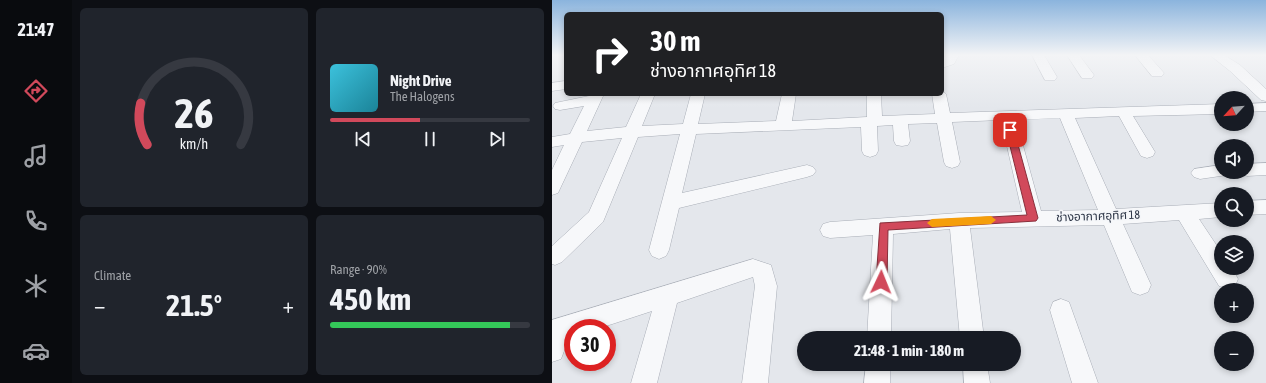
<!DOCTYPE html>
<meta charset="utf-8">
<style>
:root{--surface:#171b24;--page:#20242c;--text:#f1f3f6;--muted:#9ea1a6;--line:#363941;--accent:#d1495b}
body{margin:0;font-family:"Asap Condensed","Noto Sans Thai",sans-serif;background:var(--page);color:var(--text);height:100vh;display:flex;flex-direction:column;font-size:15px;white-space:nowrap}
*{box-sizing:border-box;margin:0}
p{font-size:13px;color:var(--muted)}
.icon{flex:none;width:22px;height:22px;fill:none;stroke:currentColor;stroke-width:2;stroke-linecap:round;stroke-linejoin:round}
.map{position:relative;flex:1;overflow:hidden}
.details{display:flex;flex-direction:column;gap:8px;padding:8px;background:#0d0f14;width:480px}
.details>*{flex:none}
.hud{position:absolute;left:12px;top:12px;width:380px;height:84px;border-radius:6px;box-shadow:0 2px 6px #0003;background:#202124;color:#fff;overflow:hidden}
.needle{width:26px;rotate:244deg}
.controls{position:absolute;left:662px;top:91px;display:grid;gap:8px}
.controls a{display:grid;place-items:center;width:40px;height:40px;border-radius:50%;background:var(--surface);box-shadow:0 2px 6px #0003;font-size:20px}
.speed{position:absolute;left:12px;top:319px;display:flex;gap:8px;font-size:20px;font-weight:700;text-align:center}
.speed>*{display:grid;place-content:center;width:52px;height:52px;border-radius:50%;background:var(--surface);box-shadow:0 2px 6px #0003;line-height:1}
.speed .limit{border:6px solid #d22;background:#fff;color:#111}
.pin{position:absolute;display:grid;place-items:center;width:34px;height:34px;color:#fff;margin:-17px;border-radius:8px;box-shadow:0 2px 6px #0006}
.me{position:absolute;width:44px;margin:-22px;rotate:2deg;stroke-linejoin:round;filter:drop-shadow(0 0 3px #0008)}
.turn{display:flex;align-items:center;gap:14px;height:84px;padding:0 20px;font-size:18px}
.turn .icon{width:52px;height:52px;stroke-width:2.5}
.turn b{display:block;font-size:28px;line-height:34px}
.big{font-size:30px;font-weight:700;line-height:1.1}
.details .widget{flex:1;display:flex;flex-direction:column;justify-content:center;gap:6px;min-width:0;padding:0 14px;border-radius:6px;background:var(--page)}
.details .dial{align-items:center;gap:0}
.dial svg{height:104px;overflow:visible;fill:none;stroke:var(--line);stroke-width:7;stroke-linecap:round;text-anchor:middle}
.dial text{fill:var(--text);stroke:none}
.song{display:flex;align-items:center;gap:12px}
.cover{width:48px;height:48px;border-radius:6px;background:linear-gradient(135deg,hsl(190 70% 55%),hsl(190 70% 35%))}
.played{height:4px;border-radius:2px;background:linear-gradient(90deg,var(--accent) 45%,var(--line) 45%)}
.keys{display:flex;justify-content:space-around;direction:ltr}
.heat{display:flex;justify-content:space-between;align-items:center;font-size:22px;direction:ltr}
.charge{height:6px;border-radius:3px;background:linear-gradient(90deg,#34c759 90%,var(--line) 0)}
.details .tiles{flex:1;display:grid;gap:8px;grid-template-columns:repeat(2,1fr)}
.trip{position:absolute;left:245px;top:331px;width:224px;height:40px;border-radius:20px;background:var(--surface);box-shadow:0 2px 6px #0003;font-weight:700;line-height:40px;text-align:center}
main{display:flex;flex:1;min-height:0}
.dock{display:flex;flex-direction:column;width:72px;justify-content:space-around;align-items:center;background:#090b0e;color:var(--muted)}
.dock .icon{width:28px;height:28px}
.dock .current{color:var(--accent)}
.dock b{font-size:18px;color:var(--text)}
.map>svg:first-child{display:block}
.lines{fill:none;stroke-linecap:round;stroke-linejoin:round}
.minor-casing{stroke:#a9aeb7;stroke-width:1}
.minor{fill:#f7f8fa;fill-rule:evenodd}
.route{fill:#d1495b;stroke:#882f3b}
.slow{fill:#f59e0b}
.labels{text-anchor:middle;stroke-width:3;stroke-linejoin:round;paint-order:stroke}
.street-label{font-size:12px;fill:#2b3445;stroke:#f4f6f9}
</style>
<main>
<nav class="dock">
<b>21:47</b>
<svg class="icon current" aria-label="directions" viewBox="0 0 24 24"><path d="M12 3l9 9-9 9-9-9zM9 14v-3h6M13 9l2 2-2 2"/></svg>
<svg class="icon" aria-label="music" viewBox="0 0 24 24"><path d="M9 18V5l10-2v13"/><circle cx="6" cy="18" r="3"/><circle cx="16" cy="16" r="3"/></svg>
<svg class="icon" aria-label="phone" viewBox="0 0 24 24"><path d="M5 4h4l2 5-3 2q2 4 5 5l2-3 5 2v4C11 20 4 13 5 4z"/></svg>
<svg class="icon" aria-label="climate" viewBox="0 0 24 24"><path d="M12 3v18M4 7l16 10M4 17L20 7"/></svg>
<svg class="icon" aria-label="car" viewBox="0 0 24 24"><path d="M5 17H2v-5l4-1 3-4h7l3 4 3 1v5h-3M9 17h6M6 11h13"/><circle cx="7" cy="17" r="2"/><circle cx="17" cy="17" r="2"/></svg>
</nav>
<section class="details">
<div class="tiles">
<div class="widget dial"><svg viewBox="0 0 100 80">
<path d="M14 69A42 42 0 1 1 86 69"/>
<path d="M14 69A42 42 0 0 1 9 37" stroke="#d1495b"/>
<text x="50" y="56" font-size="32" font-weight="700">26</text>
<text x="50" y="72" font-size="11">km/h</text>
</svg></div>
<div class="widget">
<div class="song"><i class="cover"></i><div><b>Night Drive</b><p>The Halogens</p></div></div>
<div class="played"></div>
<div class="keys"><svg class="icon" aria-label="previous" viewBox="0 0 24 24"><path d="M18 5L8 12l10 7zM5 5v14"/></svg><svg class="icon" aria-label="pause" viewBox="0 0 24 24"><path d="M8 5v14M16 5v14"/></svg><svg class="icon" aria-label="next" viewBox="0 0 24 24"><path d="M6 5l10 7-10 7zM19 5v14"/></svg></div>
</div>
<div class="widget"><p>Climate</p>
<div class="heat"><a>−</a><b class="big">21.5°</b><a>+</a></div>
</div>
<div class="widget"><p>Range · 90%</p><b class="big">450 km</b><div class="charge"></div></div>
</div>
</section>
<div class="map">
<svg width="714" height="383" viewBox="0 0 714 383">
<rect width="100%" height="100%" fill="#e4e7ec"/>
<g class="lines">
<defs>
<path id="minor" d="M395 55H407L402 64 390 68V59Z
M480 55H492L505 77 503 80H493Z
M515 55H527L542 75 540 78H530Z
M583 55H596L612 73 610 76H600Z
M658 55H672L688 65 714 89V101L709 100 678 71Z
M14 81V89L0 91V83Z
M390 91 394 94 398 113 669 104V114L581 116 603 152 601 156 595 158 589 156 567 116 523 118 564 209 669 203V217L647 219 669 252V268H680L686 279 683 286 675 289 667 286 627 220 571 224 599 285 596 292 588 295 580 292 552 225 418 228 432 338H408L398 229 341 234 339 338H315L321 235 278 238 271 236 268 230 271 224 278 222 407 213 470 212 449 120 400 122 408 162 406 166 400 168 394 166 392 162 385 123 356 124 358 141 356 145 350 146 344 145 342 141 341 125 325 126 326 151 324 155 318 157 312 155 310 151 309 127 144 134 130 193 255 165 261 167 264 171 261 175 255 177 127 208 117 250 114 256 107 259 100 256 97 250 128 134 86 137 51 222 10 262 3 265 0 264V246L37 212 70 138 30 142 6 193 0 195V170L12 145 0 147V137L18 134 32 106 8 110 3 109 1 106 3 103 37 96 38 94H52L35 131 74 127 89 94H103L90 126 131 124 139 94H153L146 124 224 121 230 94H244L240 121 315 117V94H329L330 116 383 114 380 94H390ZM508 118 546 210 489 211 464 120Z
M714 103V111L695 112V104Z
M714 163V175L695 176 688 172H695V164Z
M669 165V172H677L675 175 648 179 642 177 639 173 642 169Z
M714 200V214L695 215V201Z
M201 259 219 265 225 286 216 383H190L203 286 201 277 125 303 105 383H79L100 311 48 328H21V337L17 338 9 359 0 362V320Z
M509 299 517 302 546 383H520L498 310 501 302Z
M314 364H338V383H312Z
M411 364H435L438 383H412Z"/>
</defs>
<use href="#minor" class="minor-casing"/>
<use href="#minor" class="minor"/>
</g>
<linearGradient id="sky" x2="0" y2="1"><stop stop-color="#8bb4dd"/><stop offset="0.51" stop-color="#f3f4f6"/><stop offset="1" stop-color="#f3f4f6" stop-opacity="0"/></linearGradient>
<rect width="714" height="108" fill="url(#sky)"/>
<path class="route" d="M458 128 462 130 486 218 484 221 336 230 335 282 333 286 329 287 325 286 324 282 328 223 475 215 454 130Z"/>
<path class="slow" d="M439 216 444 220 439 224 380 227 375 223 380 219Z"/>
<g class="labels">
<g class="street-label">
<text transform="translate(546 216) rotate(-2)" y="4">ช่างอากาศอุทิศ 18</text>
</g>
</g>
</svg>
<div class="controls">
<a><svg class="needle" viewBox="-14 -14 28 28"><path d="M0-13l5 13h-10z" fill="#e53935"/><path d="M0 13l5-13h-10z" fill="#9ea1a6"/></svg></a>
<a><svg class="icon" aria-label="sound" viewBox="0 0 24 24"><path d="M4 9h4l5-4v14l-5-4H4zM17 9q2 3 0 6"/></svg></a>
<a><svg class="icon" aria-label="search" viewBox="0 0 24 24"><circle cx="10" cy="10" r="6"/><path d="M15 15l6 6"/></svg></a>
<a><svg class="icon" aria-label="layers" viewBox="0 0 24 24"><path d="M12 4l9 5-9 5-9-5zM3 14l9 5 9-5"/></svg></a>
<a>+</a>
<a>−</a>
</div>
<div class="speed"><div class="limit">30</div></div>
<div class="pin" style="left:458px;top:130px;background:#d93025"><svg class="icon" aria-label="arrive" viewBox="0 0 24 24"><path d="M6 21V4h12l-3 4 3 4H6"/></svg></div>
<svg class="me" style="left:329px;top:282px" viewBox="-20 -20 40 40"><path d="M0-17L14 15 0 8-14 15z" fill="#d1495b" stroke="#fff" stroke-width="4"/></svg>
<div class="trip">21:48 · 1 min · 180 m</div>
<div class="hud">
<div class="turn"><svg class="icon" aria-label="right" viewBox="0 0 24 24"><path d="M7 20v-9h11M14 6l5 5-5 5"/></svg><div><b>30 m</b>ช่างอากาศอุทิศ 18</div></div>
</div>
</div>
</main>
